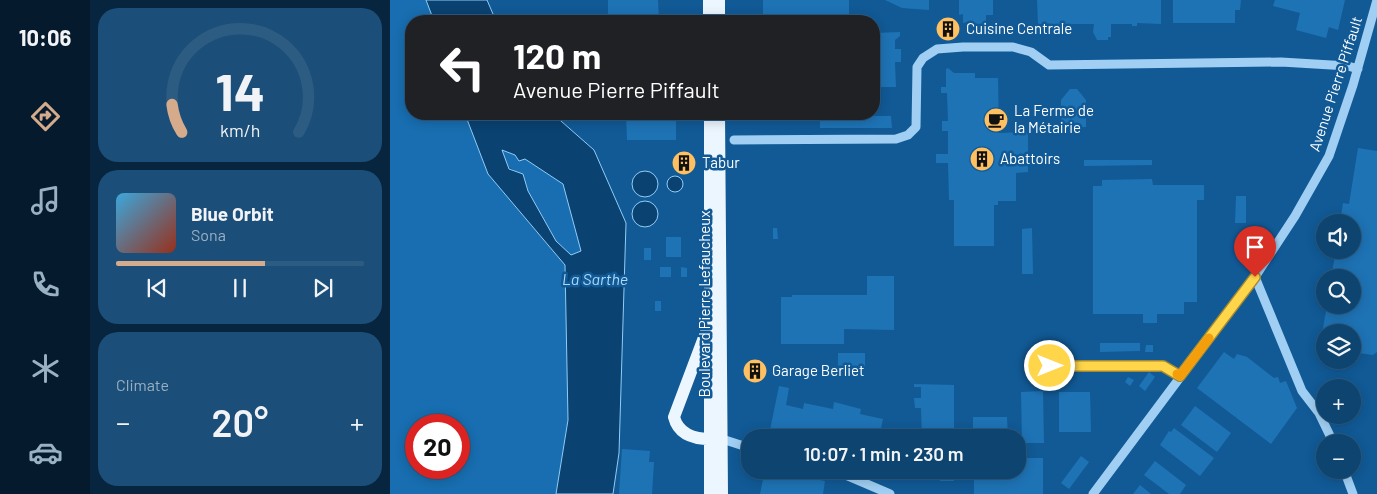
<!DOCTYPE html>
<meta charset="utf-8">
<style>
:root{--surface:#0d4470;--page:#1b4e78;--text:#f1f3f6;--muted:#9ab0c3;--line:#2d5c83;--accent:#d6ab8b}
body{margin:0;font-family:Barlow,sans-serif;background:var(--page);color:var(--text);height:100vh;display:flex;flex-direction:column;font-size:19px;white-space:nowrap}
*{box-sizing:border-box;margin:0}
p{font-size:16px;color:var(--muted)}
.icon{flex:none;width:28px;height:28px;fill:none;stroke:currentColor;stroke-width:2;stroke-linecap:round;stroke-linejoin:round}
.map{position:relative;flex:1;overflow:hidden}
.details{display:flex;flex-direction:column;gap:8px;padding:8px;background:#07253e;width:300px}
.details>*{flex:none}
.guide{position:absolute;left:15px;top:15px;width:475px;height:105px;border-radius:20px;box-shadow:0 2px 12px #0003,0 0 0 1px var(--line);background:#202124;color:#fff;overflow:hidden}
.buttons{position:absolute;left:926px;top:214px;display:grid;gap:10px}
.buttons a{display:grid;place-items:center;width:45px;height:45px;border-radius:50%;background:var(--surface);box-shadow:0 2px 12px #0003,0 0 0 1px var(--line);font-size:25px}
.speed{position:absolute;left:15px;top:414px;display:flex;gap:10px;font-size:25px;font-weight:700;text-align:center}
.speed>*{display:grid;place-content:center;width:65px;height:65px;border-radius:50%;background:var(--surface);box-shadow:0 2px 12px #0003,0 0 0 1px var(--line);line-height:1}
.speed .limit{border:8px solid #d22;background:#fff;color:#111}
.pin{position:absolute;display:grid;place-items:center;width:42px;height:42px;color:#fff;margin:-51px -21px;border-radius:50% 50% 50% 0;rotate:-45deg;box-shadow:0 0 5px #0007}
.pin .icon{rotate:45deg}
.me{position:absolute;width:55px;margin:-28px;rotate:90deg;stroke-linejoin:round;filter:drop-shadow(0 0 4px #0008)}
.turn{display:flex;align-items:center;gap:18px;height:105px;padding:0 25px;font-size:22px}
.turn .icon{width:65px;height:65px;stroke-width:2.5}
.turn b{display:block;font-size:35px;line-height:42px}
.big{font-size:38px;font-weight:600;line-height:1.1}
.details .widget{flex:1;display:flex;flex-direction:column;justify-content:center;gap:8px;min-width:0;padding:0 18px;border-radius:20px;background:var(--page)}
.details .dial{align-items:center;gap:0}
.dial svg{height:130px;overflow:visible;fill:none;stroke:var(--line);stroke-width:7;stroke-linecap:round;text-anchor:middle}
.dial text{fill:var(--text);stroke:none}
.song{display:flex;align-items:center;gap:15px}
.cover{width:60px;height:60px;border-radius:8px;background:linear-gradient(135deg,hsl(200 70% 55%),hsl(10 70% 35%))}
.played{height:5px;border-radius:2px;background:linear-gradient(90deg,var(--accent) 60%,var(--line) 60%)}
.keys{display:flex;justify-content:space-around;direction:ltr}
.heat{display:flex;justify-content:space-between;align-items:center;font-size:28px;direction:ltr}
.trip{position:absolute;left:351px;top:429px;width:285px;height:50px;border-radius:20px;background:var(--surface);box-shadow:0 2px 12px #0003,0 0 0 1px var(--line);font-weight:600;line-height:50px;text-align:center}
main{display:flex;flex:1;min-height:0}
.dock{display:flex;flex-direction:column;width:90px;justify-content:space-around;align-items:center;background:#051b2d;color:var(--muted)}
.dock .icon{width:35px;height:35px}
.dock .current{color:var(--accent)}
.dock b{font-size:22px;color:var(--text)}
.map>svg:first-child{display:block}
.green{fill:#186eb0;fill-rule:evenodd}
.water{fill:#0a4271;stroke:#92ccf7;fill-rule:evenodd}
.building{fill:#1e73b5}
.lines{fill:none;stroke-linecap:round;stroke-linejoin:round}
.minor{stroke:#a0cff3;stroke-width:9}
.major{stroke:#ecf6ff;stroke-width:12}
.route-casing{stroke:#a68a30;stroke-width:12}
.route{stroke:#ffd54a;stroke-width:9}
.slow{stroke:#f59e0b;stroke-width:9}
.labels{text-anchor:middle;stroke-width:5;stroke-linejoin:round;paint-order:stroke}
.poi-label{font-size:15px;fill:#fff;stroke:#115a96;text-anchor:start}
.street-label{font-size:15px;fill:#fff;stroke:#115a96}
.water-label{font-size:16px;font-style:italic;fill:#acd9fa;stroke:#115a96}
</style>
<main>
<nav class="dock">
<b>10:06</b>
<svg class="icon current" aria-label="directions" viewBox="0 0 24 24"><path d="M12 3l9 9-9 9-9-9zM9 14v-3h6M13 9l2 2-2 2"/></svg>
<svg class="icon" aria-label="music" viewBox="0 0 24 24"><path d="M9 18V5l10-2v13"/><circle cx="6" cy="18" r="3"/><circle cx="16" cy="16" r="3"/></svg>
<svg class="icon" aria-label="phone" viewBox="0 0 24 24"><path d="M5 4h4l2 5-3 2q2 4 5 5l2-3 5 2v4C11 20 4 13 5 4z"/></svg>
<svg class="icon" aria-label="climate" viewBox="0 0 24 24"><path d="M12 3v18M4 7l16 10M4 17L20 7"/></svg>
<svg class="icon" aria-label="car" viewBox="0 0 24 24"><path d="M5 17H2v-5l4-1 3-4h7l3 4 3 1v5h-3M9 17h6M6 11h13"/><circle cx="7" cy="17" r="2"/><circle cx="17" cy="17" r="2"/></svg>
</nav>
<section class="details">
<div class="widget dial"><svg viewBox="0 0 100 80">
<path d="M14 69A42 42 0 1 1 86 69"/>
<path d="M14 69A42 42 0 0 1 8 52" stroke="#d6ab8b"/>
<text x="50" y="56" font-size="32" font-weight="700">14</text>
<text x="50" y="72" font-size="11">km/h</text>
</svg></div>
<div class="widget">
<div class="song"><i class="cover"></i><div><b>Blue Orbit</b><p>Sona</p></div></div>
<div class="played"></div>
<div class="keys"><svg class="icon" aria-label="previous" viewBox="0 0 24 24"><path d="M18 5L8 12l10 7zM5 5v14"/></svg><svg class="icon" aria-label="pause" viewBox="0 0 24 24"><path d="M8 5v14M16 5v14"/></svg><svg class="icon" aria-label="next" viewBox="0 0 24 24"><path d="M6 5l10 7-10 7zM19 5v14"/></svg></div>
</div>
<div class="widget"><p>Climate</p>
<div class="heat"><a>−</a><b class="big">20°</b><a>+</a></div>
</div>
</section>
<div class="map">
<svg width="987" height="494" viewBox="0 0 987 494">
<rect width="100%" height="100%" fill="#115a96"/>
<path class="green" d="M0 0H36L44 21H21V114H75L98 174 175 265 178 419 166 494H0ZM26 425H69V468H26Z
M113 150 125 155 129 161 135 159 173 184 192 251 181 255 167 243 138 191 133 174C121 169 110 164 113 150Z"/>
<path class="water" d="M36 0H97L106 21H44Z
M75 114H163L204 150 236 223 229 453 223 494H166L178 420 175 265 98 174ZM112 150 125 155 129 161 135 159 173 184 191 251 181 255 166 241 138 191 133 174 119 169Z
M242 184a13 13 0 1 1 26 0a13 13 0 1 1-26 0Z
M277 184a8 8 0 1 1 16 0a8 8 0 1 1-16 0Z
M242 214a13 13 0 1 1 26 0a13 13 0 1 1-26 0Z"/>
<path class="building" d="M218 0H268L269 21H218Z
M373 0H459V21H373Z
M495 0H539V10L512 8Z
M569 0H603V15H596V25H582V21L573 23V14L569 15Z
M647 0H771V24L747 23V26H742V24H721V37H718V40H707L703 32 704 24H648Z
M783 0H851L850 10H845V23H783Z
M885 0H955L948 30 939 27 936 38 906 30 910 13 883 6Z
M510 32V36L505 40V49H511V62H505L506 87H484V33Z
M558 68 564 73H585V78H608L609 133 638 132V172L626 173V201H608V205H604V246H564V200H559L558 163H546V154H558V131H552V121H558L557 93H551V87H556V69Z
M680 89H687L696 100V127H671V100Z
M236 114H286V140H237Z
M361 114H405L406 120 361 121Z
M430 116H501L502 128H430Z
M968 148 987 151V352L983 355 962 352V332H935V347L930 346 937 305H962V278H941L946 250H962V222H950L953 203 959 204Z
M694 160H762V165L694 166Z
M762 179 763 185H814V200H807V302H794V314H767V323H753V314H703V186H712V180Z
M846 196H856V223H845Z
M383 228H387L388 239H383Z
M642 228 643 274H632V229Z
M276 237H291V257H276Z
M254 248H261V260H254Z
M270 267H281V277H270Z
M291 267 297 268V277H291Z
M477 276H504V330L454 329V344H391V297H402V295H477Z
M265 301H271V311H265Z
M710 343H750V351L710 352Z
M756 345H763V352H755Z
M834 352 844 359 847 354 857 357 884 378 888 377 890 383 896 381 907 408 881 444 807 388Z
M448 353H475V366H448Z
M759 372 765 377 755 391 749 386Z
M738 377 744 380 740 386 735 382Z
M524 384 564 385V438H532L531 408H525L524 398H531V387H524Z
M389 386 399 388 396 405 413 409 414 403 443 409 444 402 471 409 470 414 493 419 489 438H418L380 430Z
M653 391 654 443H632L631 392Z
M669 392H700L701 432H669Z
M805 406 841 433 827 452 791 425Z
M583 417H617L618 438H583Z
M784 428 824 458 810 476 770 445 779 431 781 432Z
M232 449 260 451 259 462H264L262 494H229Z
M691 456 699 462 679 489 671 483Z
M628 458H653V494H584V470H628Z
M765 461 796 485 790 494H779L754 475Z
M375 470 435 481 433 494H370Z
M532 470H564V481H550V475H532Z
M750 485 761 494H743Z"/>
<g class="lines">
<path class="minor" d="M344 140 506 139 518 135 526 127 527 67 533 58 547 49 573 47H623L641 52 659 65 891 62 958 66 968 69
M865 277 912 391 929 413 943 442
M661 366 773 367 790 376
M332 439 360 448
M444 470 500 494
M954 470 963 494
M703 494 865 277 905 216 939 156 963 85 987 0"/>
<path class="major" d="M319 0V21
M329 0V21
M320 114V494
M329 114 332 494
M316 332 284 417C289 437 309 440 327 439"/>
</g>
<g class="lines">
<defs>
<path id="route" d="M660 366H773L790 376 865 277"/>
</defs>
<use href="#route" class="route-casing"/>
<use href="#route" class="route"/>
<path class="slow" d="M787 374 790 376 819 338"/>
</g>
<defs>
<symbol id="building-disc" viewBox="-11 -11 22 22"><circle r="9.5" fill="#ffc062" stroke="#115a96"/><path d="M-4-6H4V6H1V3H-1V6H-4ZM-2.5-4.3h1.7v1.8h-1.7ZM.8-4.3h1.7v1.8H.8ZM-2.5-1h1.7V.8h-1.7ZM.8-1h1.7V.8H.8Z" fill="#111"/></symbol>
<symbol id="cafe-disc" viewBox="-11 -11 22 22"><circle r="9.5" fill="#ffc062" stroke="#115a96"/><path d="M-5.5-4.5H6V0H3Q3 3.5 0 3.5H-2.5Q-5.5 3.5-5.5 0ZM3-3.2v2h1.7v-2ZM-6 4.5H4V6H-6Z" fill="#111"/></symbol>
</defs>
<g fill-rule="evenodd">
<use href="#building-disc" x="544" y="15" width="28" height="28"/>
<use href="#cafe-disc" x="592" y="106" width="28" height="28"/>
<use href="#building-disc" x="578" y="145" width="28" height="28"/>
<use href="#building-disc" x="280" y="149" width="28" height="28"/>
<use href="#building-disc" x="351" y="357" width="28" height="28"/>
</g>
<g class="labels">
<g class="poi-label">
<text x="576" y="34">Cuisine Centrale</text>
<text x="624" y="116">La Ferme de<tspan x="624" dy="17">la Métairie</tspan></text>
<text x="610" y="164">Abattoirs</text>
<text x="312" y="168">Tabur</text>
<text x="382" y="376">Garage Berliet</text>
</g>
<g class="street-label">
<text transform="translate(946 84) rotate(-72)" y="5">Avenue Pierre Piffault</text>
<text transform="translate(315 304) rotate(-90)" y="5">Boulevard Pierre Lefaucheux</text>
</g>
<g class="water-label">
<text x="205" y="285">La Sarthe</text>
</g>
</g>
</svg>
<div class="buttons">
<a><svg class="icon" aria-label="sound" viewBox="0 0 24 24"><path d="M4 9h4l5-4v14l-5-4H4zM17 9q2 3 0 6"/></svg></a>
<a><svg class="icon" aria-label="search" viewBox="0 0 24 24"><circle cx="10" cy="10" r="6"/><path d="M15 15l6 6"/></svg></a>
<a><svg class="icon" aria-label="layers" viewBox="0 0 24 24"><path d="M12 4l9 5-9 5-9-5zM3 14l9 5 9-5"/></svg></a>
<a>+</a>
<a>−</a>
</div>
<div class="speed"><div class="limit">20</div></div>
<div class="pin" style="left:865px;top:277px;background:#d93025"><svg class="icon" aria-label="arrive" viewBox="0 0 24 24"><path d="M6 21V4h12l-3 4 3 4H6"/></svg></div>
<svg class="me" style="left:660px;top:366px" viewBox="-20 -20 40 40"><circle r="17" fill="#ffd54a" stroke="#fff" stroke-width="3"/><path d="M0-11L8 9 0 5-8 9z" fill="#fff"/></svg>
<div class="trip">10:07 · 1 min · 230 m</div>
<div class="guide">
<div class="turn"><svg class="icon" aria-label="left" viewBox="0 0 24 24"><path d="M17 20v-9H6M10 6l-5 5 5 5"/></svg><div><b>120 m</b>Avenue Pierre Piffault</div></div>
</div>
</div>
</main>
